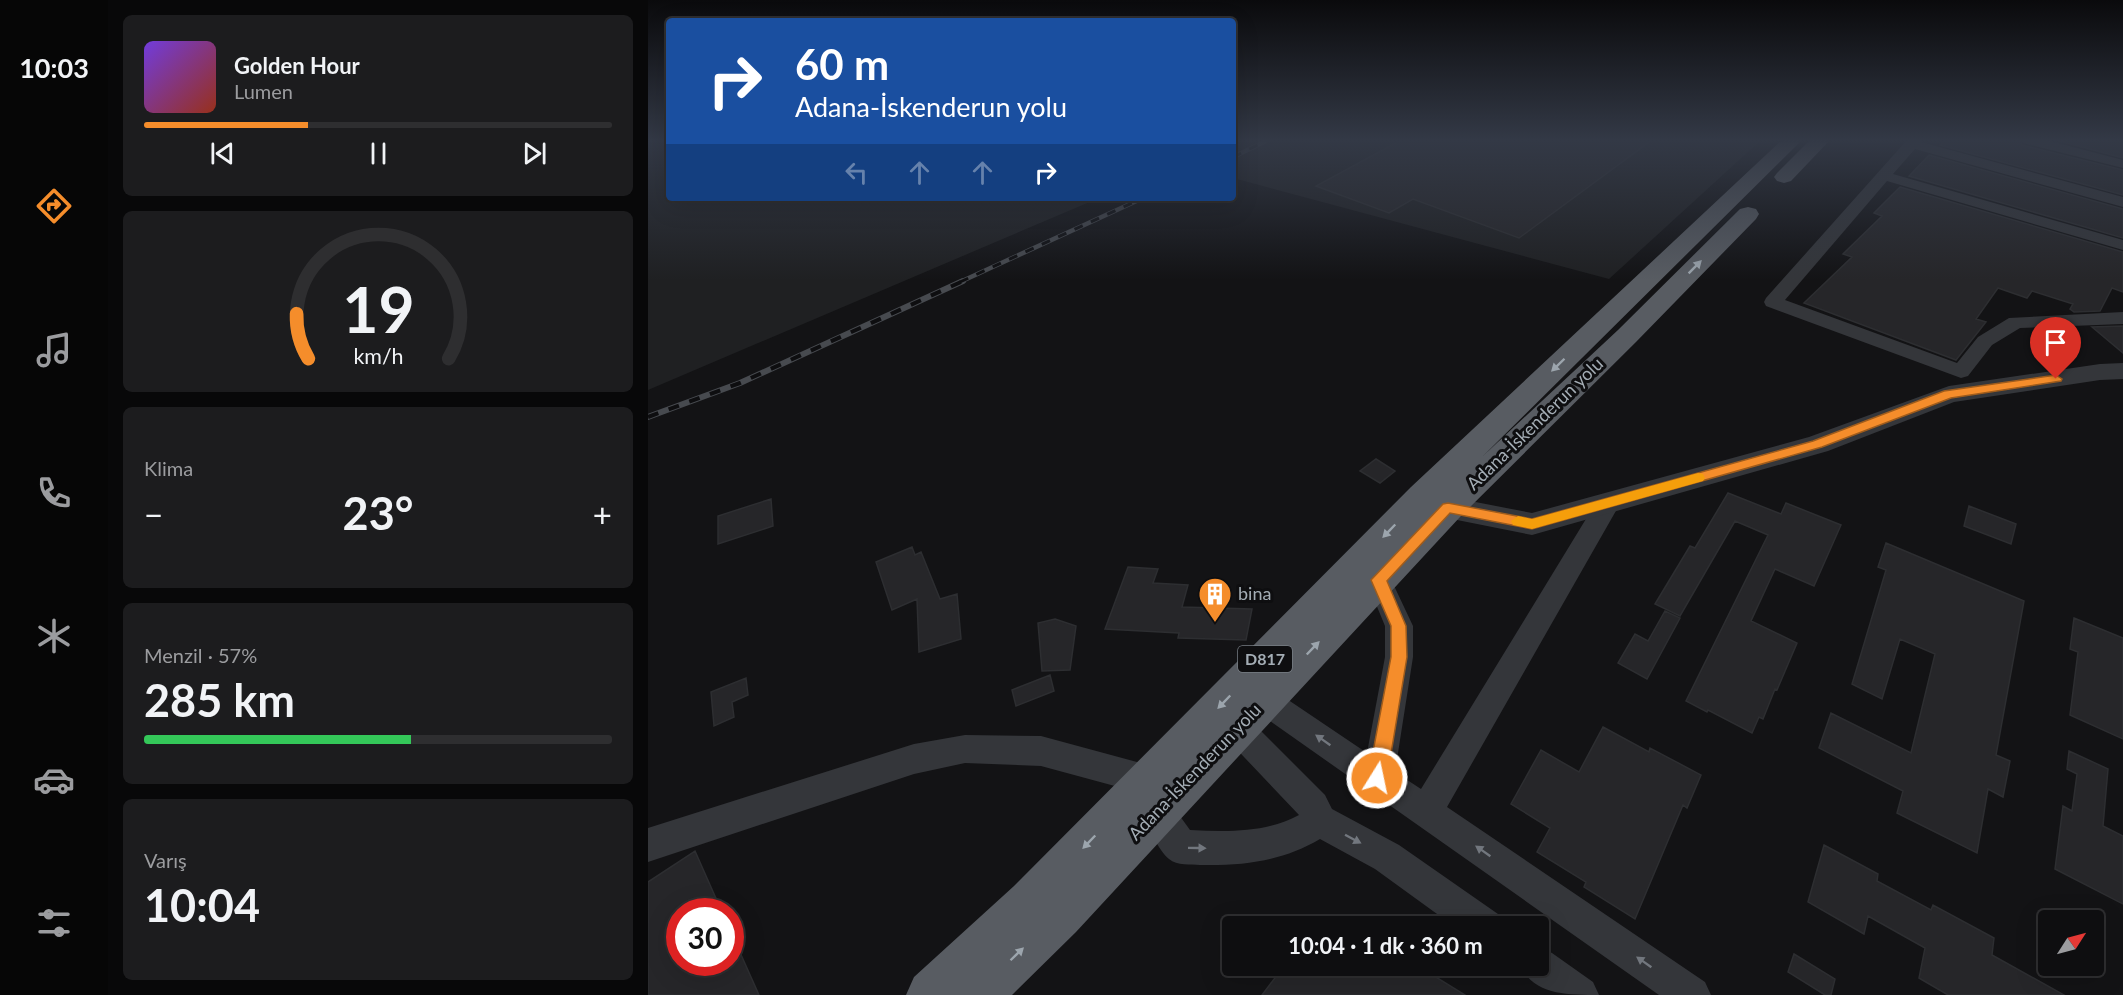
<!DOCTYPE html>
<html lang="tr">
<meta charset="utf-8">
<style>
:root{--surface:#0e0e10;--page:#1c1c1e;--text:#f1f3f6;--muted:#9b9c9f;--line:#2e2e30;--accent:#f58d2b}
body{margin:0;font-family:Lato,sans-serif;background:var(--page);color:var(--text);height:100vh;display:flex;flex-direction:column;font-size:22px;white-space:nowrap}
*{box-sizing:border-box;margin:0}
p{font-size:20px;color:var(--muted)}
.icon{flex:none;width:33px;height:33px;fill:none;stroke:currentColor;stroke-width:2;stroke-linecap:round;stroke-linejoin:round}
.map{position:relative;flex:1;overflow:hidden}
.drawer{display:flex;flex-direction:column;gap:15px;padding:15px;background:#080809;width:540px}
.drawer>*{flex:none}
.guide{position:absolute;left:18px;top:18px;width:570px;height:183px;border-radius:6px;box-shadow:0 6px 24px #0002,0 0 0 2px var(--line);background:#1a4fa0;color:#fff;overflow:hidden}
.needle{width:39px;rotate:54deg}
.controls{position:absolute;left:1390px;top:910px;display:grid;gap:12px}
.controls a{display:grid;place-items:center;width:66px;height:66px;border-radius:6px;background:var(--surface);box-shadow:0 6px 24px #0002,0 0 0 2px var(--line);font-size:30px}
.speed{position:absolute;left:18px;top:898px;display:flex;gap:12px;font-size:30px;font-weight:700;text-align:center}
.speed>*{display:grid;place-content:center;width:78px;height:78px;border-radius:50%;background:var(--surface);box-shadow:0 6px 24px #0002,0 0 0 2px var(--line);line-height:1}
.speed .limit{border:9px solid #d22;background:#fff;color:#111}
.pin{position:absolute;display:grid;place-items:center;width:51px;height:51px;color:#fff;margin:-62px -26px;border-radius:50% 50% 50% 0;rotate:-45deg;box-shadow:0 0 6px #0007}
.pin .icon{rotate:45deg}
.me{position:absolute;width:66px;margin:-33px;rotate:10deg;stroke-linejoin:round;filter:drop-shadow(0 0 4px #0008)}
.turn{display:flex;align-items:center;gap:21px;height:126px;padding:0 30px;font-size:27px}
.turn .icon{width:78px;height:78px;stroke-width:2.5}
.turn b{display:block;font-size:42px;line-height:51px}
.lanes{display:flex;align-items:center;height:57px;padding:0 30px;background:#0003;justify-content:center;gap:30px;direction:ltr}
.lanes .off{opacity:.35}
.big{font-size:45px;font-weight:700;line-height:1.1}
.drawer .card{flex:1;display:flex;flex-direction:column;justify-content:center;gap:9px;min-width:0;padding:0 21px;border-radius:9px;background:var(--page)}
.drawer .dial{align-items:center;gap:0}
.dial svg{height:156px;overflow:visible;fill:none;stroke:var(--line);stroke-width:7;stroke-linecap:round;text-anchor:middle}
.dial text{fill:var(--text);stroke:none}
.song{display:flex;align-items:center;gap:18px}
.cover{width:72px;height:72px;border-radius:9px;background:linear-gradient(135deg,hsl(260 70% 55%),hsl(10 70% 35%))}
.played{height:6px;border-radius:3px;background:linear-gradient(90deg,var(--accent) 35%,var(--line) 35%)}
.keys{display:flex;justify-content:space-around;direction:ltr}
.heat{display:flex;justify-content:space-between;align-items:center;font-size:33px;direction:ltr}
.charge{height:9px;border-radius:4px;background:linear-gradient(90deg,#34c759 57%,var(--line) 0)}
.trip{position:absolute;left:574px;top:916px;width:327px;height:60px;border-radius:6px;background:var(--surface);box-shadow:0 6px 24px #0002,0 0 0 2px var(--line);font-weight:700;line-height:60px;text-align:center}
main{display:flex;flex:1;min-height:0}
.menu{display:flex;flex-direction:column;width:108px;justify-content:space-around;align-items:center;background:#060606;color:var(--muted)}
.menu .icon{width:42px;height:42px}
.menu .current{color:var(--accent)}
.menu b{font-size:27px;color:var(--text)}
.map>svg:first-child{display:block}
.built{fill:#1f2022}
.building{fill:#262629;stroke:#2d2e31;stroke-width:1.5}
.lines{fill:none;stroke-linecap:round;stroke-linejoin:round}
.minor{fill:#34363a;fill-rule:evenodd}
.tertiary{fill:#34363a;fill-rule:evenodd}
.trunk{fill:#585c62;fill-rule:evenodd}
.rail-far1-casing{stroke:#474a4f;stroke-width:4.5}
.rail-casing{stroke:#474a4f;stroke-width:6}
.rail-far1{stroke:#0e0e10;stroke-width:3;stroke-dasharray:9;stroke-linecap:butt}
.rail{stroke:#0e0e10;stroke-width:4;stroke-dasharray:11;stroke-linecap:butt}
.oneway{fill:#9ca5ad}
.oneway2{fill:#72777e}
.route{fill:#f58d2b;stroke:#9f5c1c;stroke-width:1.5}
.slow{fill:#f59e0b}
.labels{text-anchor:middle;stroke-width:6;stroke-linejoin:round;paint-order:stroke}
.shield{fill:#0e0e10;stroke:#777d84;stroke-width:1.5}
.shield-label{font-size:16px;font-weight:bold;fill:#a4adb5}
.street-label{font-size:18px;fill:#a4adb5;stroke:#0e0e10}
.poi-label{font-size:18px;fill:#a4adb5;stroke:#0e0e10;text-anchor:start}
</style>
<main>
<nav class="menu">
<b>10:03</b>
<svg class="icon current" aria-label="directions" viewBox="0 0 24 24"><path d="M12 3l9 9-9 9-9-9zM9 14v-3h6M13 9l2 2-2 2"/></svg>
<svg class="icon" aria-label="music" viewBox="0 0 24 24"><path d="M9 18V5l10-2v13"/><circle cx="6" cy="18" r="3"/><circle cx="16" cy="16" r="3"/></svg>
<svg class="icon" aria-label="phone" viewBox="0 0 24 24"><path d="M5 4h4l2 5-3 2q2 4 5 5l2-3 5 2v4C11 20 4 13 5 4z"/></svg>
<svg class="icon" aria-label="climate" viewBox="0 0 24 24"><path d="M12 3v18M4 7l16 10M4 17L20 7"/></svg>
<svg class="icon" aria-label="car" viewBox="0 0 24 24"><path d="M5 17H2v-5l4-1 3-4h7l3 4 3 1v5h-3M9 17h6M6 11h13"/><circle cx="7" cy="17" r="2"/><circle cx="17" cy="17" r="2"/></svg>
<svg class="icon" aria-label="filters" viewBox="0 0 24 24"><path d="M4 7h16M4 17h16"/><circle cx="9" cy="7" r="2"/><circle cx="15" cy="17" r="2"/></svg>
</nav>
<section class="drawer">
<div class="card">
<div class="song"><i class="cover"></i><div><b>Golden Hour</b><p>Lumen</p></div></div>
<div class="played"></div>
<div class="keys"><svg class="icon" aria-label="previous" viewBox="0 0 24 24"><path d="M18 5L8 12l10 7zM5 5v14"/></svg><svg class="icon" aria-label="pause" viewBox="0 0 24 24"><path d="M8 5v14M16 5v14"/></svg><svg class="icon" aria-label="next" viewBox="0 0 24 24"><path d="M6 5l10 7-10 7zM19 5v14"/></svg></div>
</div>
<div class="card dial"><svg viewBox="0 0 100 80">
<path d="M14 69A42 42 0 1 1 86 69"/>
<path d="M14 69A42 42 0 0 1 8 46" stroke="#f58d2b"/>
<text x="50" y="56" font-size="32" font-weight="700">19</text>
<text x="50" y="72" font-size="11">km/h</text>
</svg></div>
<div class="card"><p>Klima</p>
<div class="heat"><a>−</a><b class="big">23°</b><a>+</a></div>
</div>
<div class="card"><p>Menzil · 57%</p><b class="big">285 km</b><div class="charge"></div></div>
<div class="card"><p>Varış</p><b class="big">10:04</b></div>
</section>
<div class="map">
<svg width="1475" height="995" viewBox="0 0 1475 995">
<rect width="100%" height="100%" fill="#131315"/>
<path class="built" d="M0 140H21V198H451L0 390Z
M585 140H1113L961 279 585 178Z"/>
<path class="building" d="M753 140H1004L871 238 765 199 741 213 668 186Z
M1297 140H1371L1374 145 1475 170V195L1292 145Z
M1408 140H1475V158Z
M1281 155 1475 209V238L1261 176Z
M1252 187 1475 252V292L1464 288 1452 311 1426 312 1422 309 1425 304 1384 291 1379 298 1350 288 1328 319 1338 322 1308 360 1156 303 1204 257 1195 254 1234 216 1226 213Z
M1475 326V353L1444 327Z
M728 459 747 471 732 483 712 471Z
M1080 493 1133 514 1138 503 1193 525 1166 586 1127 569 1103 621 1149 643 1129 690 1127 689 1115 719 1111 717 1104 733 1060 710 1059 712 1038 701 1120 535 1087 521 1032 616 1007 604 1042 546 1047 548Z
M123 499 125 526 70 544V516Z
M1321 506 1368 524 1363 544 1316 526Z
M1238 543 1376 601 1348 755 1362 761 1355 797 1340 789 1329 853 1249 813 1255 791 1171 748 1183 713 1263 753 1287 654 1252 639 1234 699 1204 684 1238 570 1230 567Z
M264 547 267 555 273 552 292 599 309 594 313 639 271 652 269 599 244 610 228 562Z
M480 567 510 569 505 583 540 585 534 607 604 609 598 640 530 638 531 633 457 629Z
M1017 611 1032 618 999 679 970 663 987 634 1000 641Z
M1426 618 1475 638V739L1422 715 1430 652 1422 649Z
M407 619 428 626 422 670 394 671 390 623Z
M402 675 406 691 368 706 364 690Z
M98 678 100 695 84 702 86 717 66 726 63 692Z
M955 727 1001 752 1002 748 1053 775 1039 808 1035 805 987 919 936 887 938 882 889 852 902 828 863 804 893 750 931 772Z
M1421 751 1460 769 1455 826 1475 836V904L1407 869 1415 806 1424 811 1429 774 1419 769Z
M1176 845 1230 874 1229 881 1283 910 1285 905 1346 938 1344 955 1416 995H1300L1271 978 1277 948 1220 916 1216 934 1160 902Z
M47 851 74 912H32V963H82V930L111 995H0V882Z
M1146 954 1187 979 1183 995H1177L1140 972Z
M636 966H712L725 977 733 966H770L817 995H614Z"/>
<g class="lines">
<path class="minor" d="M1259 140H1274L1273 142 1475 197V207L1267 149 1245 174 1475 240V250L1239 181 1137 300 1309 363 1330 337 1361 318 1475 312V324L1372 328 1344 345 1320 376 1313 378 1118 306 1116 302 1118 298Z
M1373 140H1398L1475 160V168L1375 143Z
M961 493 970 496 973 502 799 807 1057 982 1063 995H1011L605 709 601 700 605 691 616 687 627 691 719 753 737 657V626L718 580 722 573 731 570 740 573 765 626V657L747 772 773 789 952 496Z
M589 714 600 718 677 795 684 809 751 845 850 914 855 927H807L727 869 672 839C635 861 595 866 552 865 543 864 529 866 521 859 511 851 498 824 493 812L497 801 509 796 521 801 542 830C579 832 618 833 651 815L578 738 574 728 578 718Z
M317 735 393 736 500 765 511 769 516 780 511 791 500 795 393 766 317 763 266 774 0 862V828L266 744Z
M891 947 904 953 945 982 951 995C918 995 887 995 872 966H891Z"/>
<path class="tertiary" d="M1475 363V379L1452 380 1306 402 1180 451 884 535 789 516 770 506 766 498 770 490 781 487 807 498 884 513 1161 437 1301 386 1452 364Z"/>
<path class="trunk" d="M1134 140H1154L835 456 970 330 1092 209 1100 207 1108 209 1111 214 1108 219 988 342 812 517 428 932 364 995H258L266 977 366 886 763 487Z
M1162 140H1182L1143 181 1136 183 1129 181 1126 177 1129 173Z"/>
<defs>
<path id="rail-far1" d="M585 157 620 140
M312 282 495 198"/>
<path id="rail" d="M0 417 92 383 315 281"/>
</defs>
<use href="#rail-far1" class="rail-far1-casing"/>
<use href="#rail" class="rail-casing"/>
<use href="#rail-far1" class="rail-far1"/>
<use href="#rail" class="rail"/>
</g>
<defs><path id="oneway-solid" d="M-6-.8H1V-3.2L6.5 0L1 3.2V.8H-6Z" transform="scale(1.5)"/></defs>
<g class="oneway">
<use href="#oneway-solid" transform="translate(1047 267) rotate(-45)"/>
<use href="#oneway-solid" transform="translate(910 365) rotate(136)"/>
<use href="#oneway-solid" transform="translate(741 531) rotate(134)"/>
<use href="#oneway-solid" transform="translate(665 648) rotate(-46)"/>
<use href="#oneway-solid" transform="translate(576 702) rotate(134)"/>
<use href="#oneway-solid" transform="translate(441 842) rotate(134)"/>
<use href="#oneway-solid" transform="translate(369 954) rotate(-44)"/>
</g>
<g class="oneway2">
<use href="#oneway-solid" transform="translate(675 740) rotate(-145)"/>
<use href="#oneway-solid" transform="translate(705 839) rotate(28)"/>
<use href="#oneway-solid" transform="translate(549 848) rotate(1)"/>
<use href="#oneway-solid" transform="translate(835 851) rotate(-145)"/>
<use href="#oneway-solid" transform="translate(996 962) rotate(-145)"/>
</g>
<linearGradient id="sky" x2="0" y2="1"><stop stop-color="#0a0a0c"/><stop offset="0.5" stop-color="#333946"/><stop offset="1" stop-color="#333946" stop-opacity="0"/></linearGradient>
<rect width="1475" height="280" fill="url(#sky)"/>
<path class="route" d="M1408 375 1414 379 1413 381 1303 398 1174 447 884 529 802 513 739 581 758 626 759 657 739 778 736 784 729 786 723 784 720 778 743 657V626L723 580 795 504 800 503 884 519 1165 441 1296 391Z"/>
<path class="slow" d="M1050 473 1055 474 1057 478 1055 481 884 529 865 525 863 521 870 516 884 519Z"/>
<defs>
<symbol id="building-pin" viewBox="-11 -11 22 30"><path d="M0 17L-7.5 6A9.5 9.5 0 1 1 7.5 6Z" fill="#f58d2b" stroke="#0e0e10"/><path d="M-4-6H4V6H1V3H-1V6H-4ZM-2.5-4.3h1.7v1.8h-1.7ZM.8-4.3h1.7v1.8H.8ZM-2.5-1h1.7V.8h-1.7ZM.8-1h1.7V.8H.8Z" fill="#fff"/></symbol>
</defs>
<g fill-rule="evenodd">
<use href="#building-pin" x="548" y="575" width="38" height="52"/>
</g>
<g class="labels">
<rect class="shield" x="590" y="646" width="54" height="26" rx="4.5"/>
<g class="shield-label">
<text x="617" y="665">D817</text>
</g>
<g class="street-label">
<text transform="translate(887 424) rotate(-44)" y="6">Adana-İskenderun yolu</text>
<text transform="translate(547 772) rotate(-46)" y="6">Adana-İskenderun yolu</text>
</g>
<g class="poi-label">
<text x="590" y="600">bina</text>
</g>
</g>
</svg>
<div class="controls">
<a><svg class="needle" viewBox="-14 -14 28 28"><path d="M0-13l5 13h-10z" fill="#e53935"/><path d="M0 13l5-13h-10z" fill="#9b9c9f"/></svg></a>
</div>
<div class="speed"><div class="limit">30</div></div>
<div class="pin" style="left:1408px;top:379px;background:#d93025"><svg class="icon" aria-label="arrive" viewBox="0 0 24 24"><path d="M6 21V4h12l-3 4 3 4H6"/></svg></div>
<svg class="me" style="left:729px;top:778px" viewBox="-20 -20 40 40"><circle r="17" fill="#f58d2b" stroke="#fff" stroke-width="3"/><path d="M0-11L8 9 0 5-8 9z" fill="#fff"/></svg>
<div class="trip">10:04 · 1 dk · 360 m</div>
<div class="guide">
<div class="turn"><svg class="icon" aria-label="right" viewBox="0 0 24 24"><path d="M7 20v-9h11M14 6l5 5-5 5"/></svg><div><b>60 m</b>Adana-İskenderun yolu</div></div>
<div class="lanes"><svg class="icon off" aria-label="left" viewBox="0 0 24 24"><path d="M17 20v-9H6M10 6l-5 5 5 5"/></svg><svg class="icon off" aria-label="ahead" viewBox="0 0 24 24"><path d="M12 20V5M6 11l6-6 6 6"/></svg><svg class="icon off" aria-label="ahead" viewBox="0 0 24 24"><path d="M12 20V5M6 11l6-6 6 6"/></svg><svg class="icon" aria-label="right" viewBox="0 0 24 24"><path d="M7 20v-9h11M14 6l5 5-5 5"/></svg></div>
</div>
</div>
</main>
